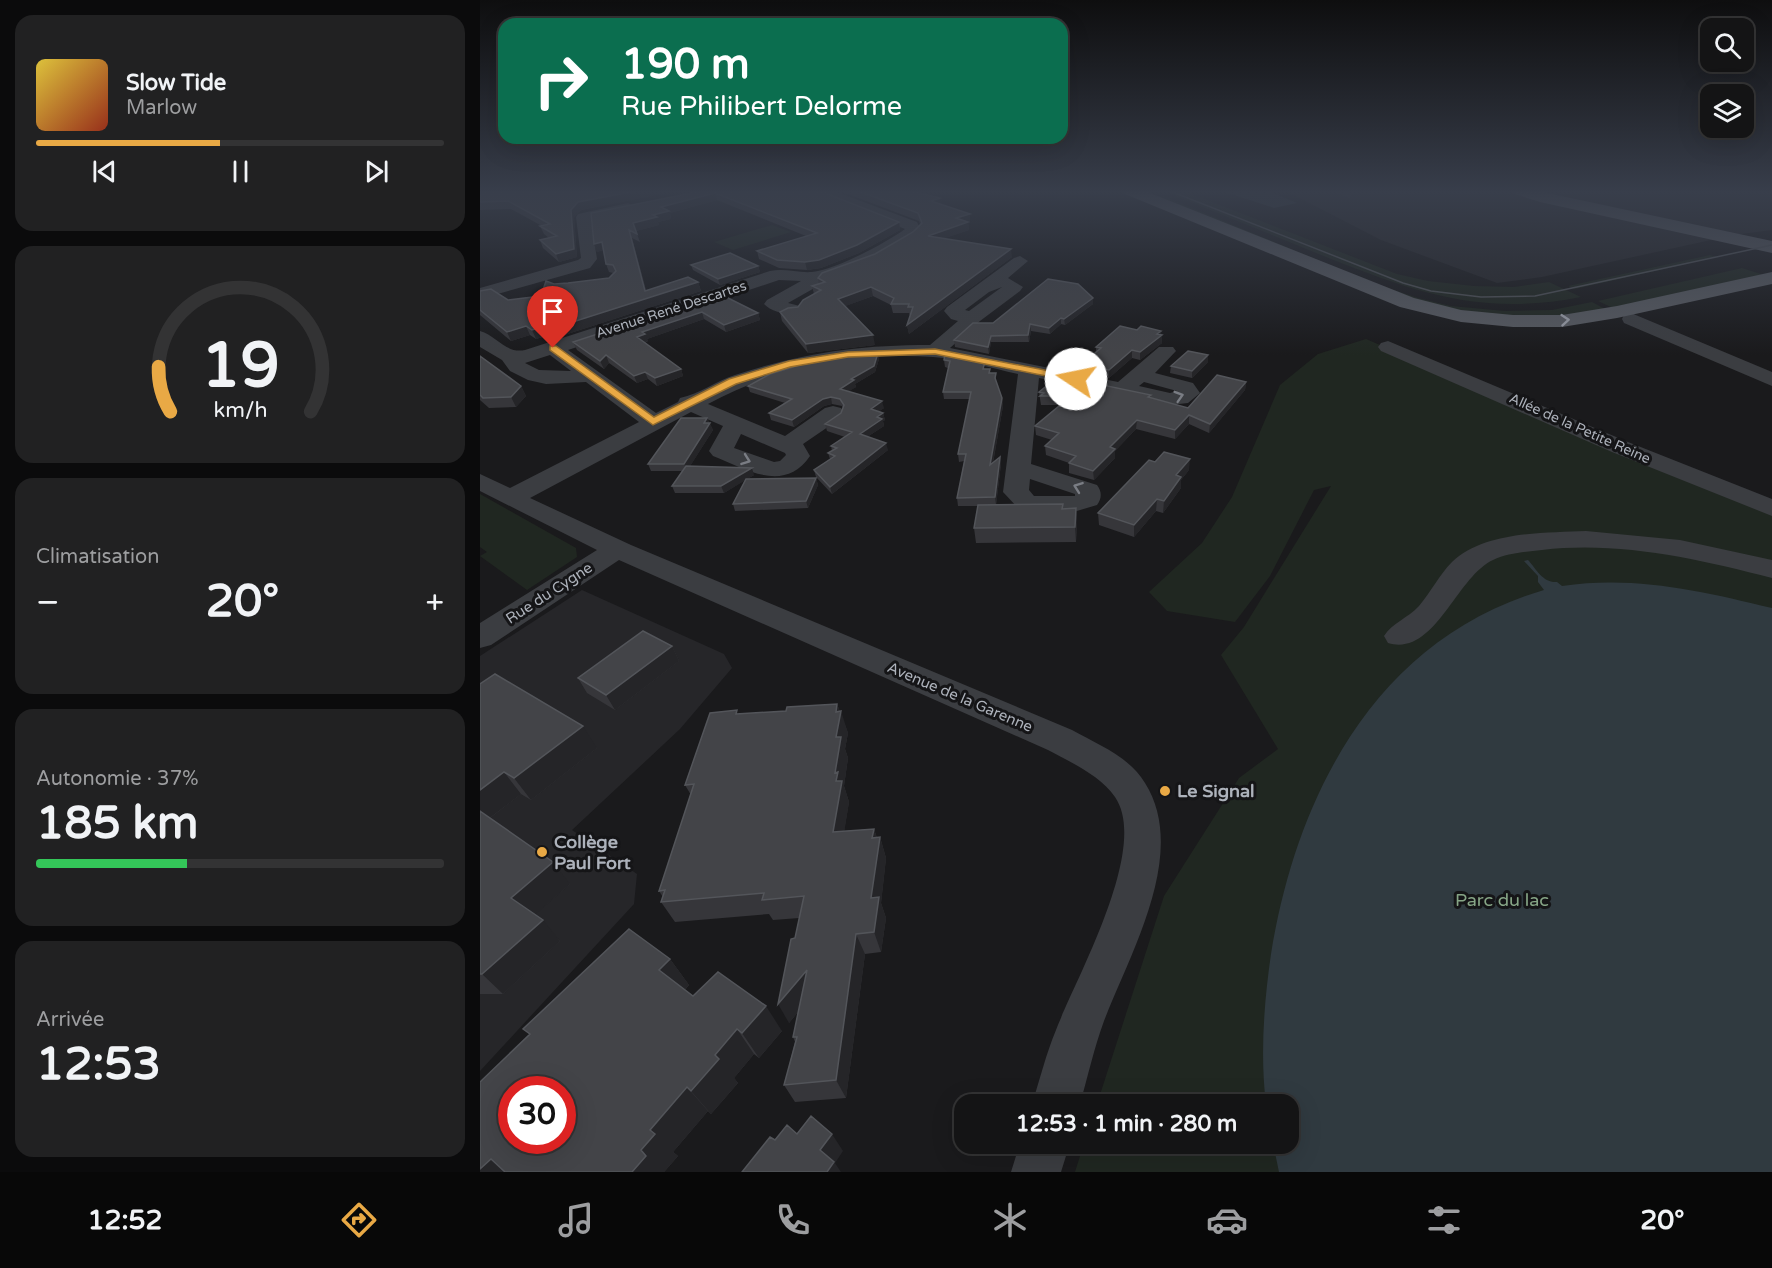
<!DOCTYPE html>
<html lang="fr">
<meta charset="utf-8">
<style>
:root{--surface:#141415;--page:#212122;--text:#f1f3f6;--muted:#9d9ea0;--line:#333334;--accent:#e9a945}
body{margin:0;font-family:"Varela Round",sans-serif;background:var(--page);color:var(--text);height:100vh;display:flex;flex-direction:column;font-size:22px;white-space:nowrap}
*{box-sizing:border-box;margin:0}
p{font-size:20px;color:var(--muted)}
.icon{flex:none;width:33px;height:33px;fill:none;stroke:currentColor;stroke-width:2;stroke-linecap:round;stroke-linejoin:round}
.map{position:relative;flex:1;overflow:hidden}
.drawer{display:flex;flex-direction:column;gap:15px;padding:15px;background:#0b0b0c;width:480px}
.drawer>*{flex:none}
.hud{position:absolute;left:18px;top:18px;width:570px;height:126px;border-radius:18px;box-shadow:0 6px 24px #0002,0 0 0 2px var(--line);background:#0b6e4f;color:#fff;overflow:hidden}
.tools{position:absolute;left:1220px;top:18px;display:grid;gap:12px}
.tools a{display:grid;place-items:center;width:54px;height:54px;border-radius:12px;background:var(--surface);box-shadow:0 6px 24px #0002,0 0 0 2px var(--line);font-size:30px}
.speed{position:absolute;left:18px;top:1076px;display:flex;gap:12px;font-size:30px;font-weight:700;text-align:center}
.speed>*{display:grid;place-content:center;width:78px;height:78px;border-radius:50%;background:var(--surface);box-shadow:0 6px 24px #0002,0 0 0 2px var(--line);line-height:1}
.speed .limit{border:9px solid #d22;background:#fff;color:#111}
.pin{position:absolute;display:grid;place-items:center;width:51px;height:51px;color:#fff;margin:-62px -26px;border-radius:50% 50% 50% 0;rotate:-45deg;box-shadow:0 0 6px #0007}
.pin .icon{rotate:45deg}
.me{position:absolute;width:66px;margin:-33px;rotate:281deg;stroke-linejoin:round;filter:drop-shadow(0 0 4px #0008)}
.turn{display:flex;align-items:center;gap:21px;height:126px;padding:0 24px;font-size:27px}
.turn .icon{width:78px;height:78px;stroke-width:2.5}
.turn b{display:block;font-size:42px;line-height:51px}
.big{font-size:45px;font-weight:700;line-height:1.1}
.drawer .tile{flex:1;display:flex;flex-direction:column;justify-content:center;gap:9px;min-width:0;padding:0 21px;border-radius:18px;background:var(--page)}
.drawer .dial{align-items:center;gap:0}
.dial svg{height:156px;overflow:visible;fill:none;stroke:var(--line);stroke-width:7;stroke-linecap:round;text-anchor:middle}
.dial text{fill:var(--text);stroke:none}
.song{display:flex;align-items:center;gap:18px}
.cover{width:72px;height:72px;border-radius:9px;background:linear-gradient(135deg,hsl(50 70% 55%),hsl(10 70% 35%))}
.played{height:6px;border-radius:3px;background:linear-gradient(90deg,var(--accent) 45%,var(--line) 45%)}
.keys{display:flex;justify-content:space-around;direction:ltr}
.heat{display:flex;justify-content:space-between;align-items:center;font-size:33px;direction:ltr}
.charge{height:9px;border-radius:4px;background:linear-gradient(90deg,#34c759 37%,var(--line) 0)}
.trip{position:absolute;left:474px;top:1094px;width:345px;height:60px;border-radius:18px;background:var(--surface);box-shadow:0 6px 24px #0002,0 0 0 2px var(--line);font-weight:700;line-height:60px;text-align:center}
.dock{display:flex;height:96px;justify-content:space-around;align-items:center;background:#080808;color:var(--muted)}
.dock .icon{width:42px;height:42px}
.dock .current{color:var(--accent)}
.dock b{font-size:27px;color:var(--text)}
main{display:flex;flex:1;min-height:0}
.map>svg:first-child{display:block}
.built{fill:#262629}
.green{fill:#202721}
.water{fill:#303a40}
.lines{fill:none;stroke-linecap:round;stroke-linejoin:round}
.minor{fill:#3b3d41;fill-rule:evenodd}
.major{fill:#575a60;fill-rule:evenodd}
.tram{stroke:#4e5156;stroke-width:1.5}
.wall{fill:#36363a}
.shaded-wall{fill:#252528}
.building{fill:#434448;stroke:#53555a;stroke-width:1.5;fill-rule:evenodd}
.oneway{stroke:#9ca0a9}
.oneway2{stroke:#7a7d84}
.route{fill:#e9a945;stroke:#976e2d;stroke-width:1.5}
.poi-dot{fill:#e9a945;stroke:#151517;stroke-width:2}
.labels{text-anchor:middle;stroke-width:6;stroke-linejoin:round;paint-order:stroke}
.far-street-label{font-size:14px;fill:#adb2bb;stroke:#151517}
.street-label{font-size:15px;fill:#adb2bb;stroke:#151517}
.near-poi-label{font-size:18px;font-weight:bold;fill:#adb2bb;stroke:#151517;text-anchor:start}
.near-park-label{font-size:18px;fill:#86a586;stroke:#151517}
</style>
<main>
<section class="drawer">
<div class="tile">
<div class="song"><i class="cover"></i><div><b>Slow Tide</b><p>Marlow</p></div></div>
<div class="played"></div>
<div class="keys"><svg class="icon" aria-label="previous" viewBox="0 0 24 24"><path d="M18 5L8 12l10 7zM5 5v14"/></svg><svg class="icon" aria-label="pause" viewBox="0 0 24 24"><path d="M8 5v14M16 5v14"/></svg><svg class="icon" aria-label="next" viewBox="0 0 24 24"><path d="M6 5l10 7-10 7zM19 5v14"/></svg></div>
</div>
<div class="tile dial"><svg viewBox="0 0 100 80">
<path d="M14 69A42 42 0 1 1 86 69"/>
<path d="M14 69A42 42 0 0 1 8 46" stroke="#e9a945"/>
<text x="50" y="56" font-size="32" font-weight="700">19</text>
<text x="50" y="72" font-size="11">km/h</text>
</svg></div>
<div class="tile"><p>Climatisation</p>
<div class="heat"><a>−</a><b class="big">20°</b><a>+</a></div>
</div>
<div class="tile"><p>Autonomie · 37%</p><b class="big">185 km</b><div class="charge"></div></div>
<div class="tile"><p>Arrivée</p><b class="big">12:53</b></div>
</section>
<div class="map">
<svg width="1292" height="1172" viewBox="0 0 1292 1172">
<rect width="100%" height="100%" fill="#1a1a1c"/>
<path class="built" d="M806 191H1292V230L1254 235 1062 277 1017 283 901 240Z
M102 590 244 654 252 668 200 729 92 830 157 874 154 904 0 1071V656Z"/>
<path class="green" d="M683 191H704L917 274 948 281 994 286 1034 287 1069 282 1101 297C996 318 927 289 831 251 782 231 733 211 683 191Z
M683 196 896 284 938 298 971 306 1025 311 1072 310 1112 302 1127 310 1112 313 1040 318 956 307 675 197Z
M292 225 311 232 253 250 234 242Z
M1230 255 1237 257 1095 289 1088 286Z
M1262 268 1287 276 1133 308 1118 301Z
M886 339 1292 513V1172H595L604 1143H808V1104H617L684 896 759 778 798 749 741 655 764 627 851 486 834 490 790 576 755 622 687 611 669 592 722 543 752 497 800 385 838 354Z
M0 494 96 548 97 557 47 590 0 556 7 552 0 547Z"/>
<path class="water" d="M742 191H788L817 203 794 208Z
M1048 560C1057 570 1063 583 1077 582L1082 586C1154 575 1222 591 1292 608V1172H799L793 1143H808V1104H786C780 1054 784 1003 791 954 817 793 897 639 1064 590L1058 582V576L1044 561Z"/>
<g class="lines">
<path class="minor" d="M334 191H354L437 222 441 230C424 251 370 273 343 280L338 286 308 303 320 306 323 310 320 314C310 316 291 312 284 304L287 300 321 281 299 280 88 350 176 413 198 402 200 398C220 394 236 381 255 375 323 353 378 345 450 345L478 321 471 319 464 311 467 307 534 258 540 256 548 261 528 278 543 287 540 291 500 321 470 348 638 382 679 347H693L696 351 675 373 713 383 720 393 708 403 690 405 559 378 551 464 617 485C622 492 622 498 617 505L590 513 538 508 523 492 538 374C511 368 481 359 453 357 375 352 296 367 228 404L305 436 345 408 353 406 361 408 364 413 361 418 323 444 330 456C304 494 266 469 233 456L229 451 243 426 211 412 50 498 151 545 592 730C617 744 650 757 665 783 709 853 650 953 624 1021 614 1048 608 1076 600 1104H552C560 1079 566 1054 576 1030 596 978 670 848 635 797 620 775 590 762 568 750L139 560 11 645 0 648V623L117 550 0 491V474L30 488 159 422 106 382 66 384 48 380 30 371 22 360 0 347V331C17 336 26 354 45 350L290 271C305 268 317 273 332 272 355 270 406 243 425 229L336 194ZM522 287 489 311 485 310 509 292ZM70 355 91 371 59 370 45 363ZM664 382 697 391 690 393 659 386ZM261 434 305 453 306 455 300 461 294 462 254 448ZM550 479 595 494V496H554L549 490Z
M148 203 155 207 153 210 111 220 117 259 110 268 0 299V288L98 260 101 258 96 217 98 214Z
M1151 313 1292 372V386L1144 323 1142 319 1144 315Z
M908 341 1148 442 1292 499V516L1132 452 901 351 898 347 901 343Z
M1106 531 1200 540 1292 560V578C1217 559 1140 541 1062 550 1045 552 1028 553 1013 560 976 577 955 657 908 643L904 636C912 623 928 618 939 606 951 592 959 575 972 562 1005 531 1064 533 1106 531Z
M540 1143H590L581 1172H531Z"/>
<path class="major" d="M643 191H665L934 298 981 310 1033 315H1082L1137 306 1292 272V284L1137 318 1082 327H1033L981 322 920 307 645 194Z
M1033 191H1058L1292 241V253L1060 202 1035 194Z"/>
<path class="tram" d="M690 191 923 283 951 291 1001 297 1055 296 1292 245"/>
</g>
<path class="wall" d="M0 191H196L101 210 94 217 97 257 79 262 63 248 60 240 69 238 64 234 60 226H62L31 209 0 210Z
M222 191 419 222 420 230 379 253 341 268 327 270 299 268 279 259 277 251 326 236 237 200 190 213 191 219 178 222 179 225 156 231 160 242 152 238 166 290 218 282 221 291 78 337 73 334 56 339 50 335 31 341 0 315V291L28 300 61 296 74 284 88 283 129 278 133 273 129 272 126 264 123 250 117 252 114 244Z
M360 191H431L461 204 490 221 488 222 489 230 464 238 532 257 429 334 427 325 430 316 429 313H413L411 305 393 296 365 306 395 345 328 353 302 321 300 312 318 307 334 294 332 286 339 284 338 278 395 254 433 232 440 224 439 221Z
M832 191H899L870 198 853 192Z
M211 265 278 266 280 272 240 285 213 270Z
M240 294 278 313 280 320 246 332 224 319 167 339 168 341 165 343 201 369 203 376 177 386 168 379 157 383 129 363 124 369 97 350 93 342Z
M613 298V304L585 325 581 324 570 334 551 331 549 342H511L509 354 475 347 474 340 513 323Z
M681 335 682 343 660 360 652 358 629 378 602 372V364L616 351V347Z
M398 353 399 359 395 372 375 384 376 387 368 391 404 408 399 411 403 413 405 420 403 421 404 426 387 437 408 450 352 494 336 477 334 470 350 459 348 453 352 451 351 446 365 437 347 431 345 424 361 413 363 408 362 406 352 404 344 406 314 427 291 420 289 413 305 403 270 392 268 386Z
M465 354 506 369 511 373H516V382L522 398 523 406 513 463 520 457 521 464 516 505 583 509 596 508 597 523 596 542 496 543 494 528 498 506H478L477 498 484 461 479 462 478 454 490 399H464L463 392 468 368 465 367 464 360Z
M0 356 41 386 46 396 36 407 9 408 0 400Z
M728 362 712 378 690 373 691 366Z
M580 380 671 395V398L708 408 766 382 765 390 729 433 709 424 695 439 656 429 635 451V458L614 480 589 473V463L566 455 565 446 572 440 556 435 555 426 581 405H561L559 392Z
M227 418 233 430 210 466 274 475 267 479 336 478 338 485 328 508 255 511 253 504 265 480 244 493H195L192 486 202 471H171L168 464Z
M709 470 701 480V488L683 513 676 511 654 537 619 525 618 513Z
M192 646 199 661 135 710 107 693 98 678Z
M0 684 117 748 51 800 41 794 10 818 90 884 55 914 80 941 23 994H0Z
M357 704 368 733 365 749 368 758 364 786 369 802 364 831 394 829 397 838 400 837 406 858 401 903 406 918 401 952 385 954 366 1098 315 1102 304 1085 315 1042 313 1037 318 1012 309 1023 315 938 319 918 293 920 289 914 195 922 181 902 183 897 179 891 211 795 205 785 259 714 306 711Z
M190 959 209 985 205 990 213 996 302 1031 279 1058 274 1054 254 1078 258 1083 231 1114 228 1111 193 1152 198 1156 184 1172H0L50 1035 43 1029Z"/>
<path class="shaded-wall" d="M156 191H196L101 210 94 217 97 257 79 262 76 254 91 210 98 202Z
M872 191H899L870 198Z
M235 193 237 200 190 213 191 219 178 222 179 225 156 231 160 242 153 223 173 215 181 207Z
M460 198 461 205 451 201Z
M490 214V221L488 222 489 230 449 244 448 236 476 218Z
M419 222 420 230 379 253 341 268 327 270 325 262Z
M149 230 168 298 218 282 221 291 78 337 74 328 165 291Z
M122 242 125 250 117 252 114 244Z
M531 249 532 257 429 334 427 325Z
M278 266 280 272 240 285 238 279Z
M391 287 393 296 360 308 358 299Z
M613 298V304L585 325 584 319Z
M222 312 224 319 167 339 168 341 160 344 157 337 162 332Z
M278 313 280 320 246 332 244 325Z
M581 318V324L570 334 569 328Z
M550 324 551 331 549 342 548 335Z
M69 325 73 334 56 339 52 330Z
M46 326 50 335 31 341 27 332Z
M681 331 682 343 660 360V352Z
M393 335 395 345 328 353 326 344Z
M511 336V342L509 354 508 347Z
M652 350V358L629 378V370Z
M398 353 399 359 395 372 375 384 376 387 362 396 360 389Z
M126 355 129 363 124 369 120 361Z
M728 355V362L712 378V371Z
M201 369 203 376 177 386 175 378Z
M165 372 168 379 157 383 154 376Z
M766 382 765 390 729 433 730 424Z
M41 386 46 396 36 407 31 397Z
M351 397 352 404 344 406 314 427 312 420 343 399Z
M522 398 523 406 511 473 510 465Z
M402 401 404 408 393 416 391 409Z
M403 413 405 420 403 421 404 426 381 441 380 434 397 417Z
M709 415V424L695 439V430Z
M227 418 233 430 207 471 204 464 224 423Z
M657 420 656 429 635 451V458L614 480 613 471 630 447Z
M406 443 408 450 352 494 350 487Z
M520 457 521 464 516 505 515 497Z
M710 459 709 470 701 480V488L683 513 684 501 696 475Z
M272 468 274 475 244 493 241 486Z
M336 478 338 485 328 508 326 501Z
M677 499 676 511 654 537V525Z
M596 508 597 523 596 542 595 527Z
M192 646 199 661 135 710 126 695Z
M357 704 361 714V711L368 733 365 749 368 758 364 786 369 802 361 853 353 832 356 737V712Z
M103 726 117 748 51 800 34 778Z
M24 772 41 794 3 823 0 819V790Z
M394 829 399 844 400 837 406 858 401 903 406 918 401 952 394 932 391 898 392 838Z
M73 862 90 884 50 919 31 898Z
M63 920 80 941 23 994 2 974Z
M376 934 385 954 366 1098 356 1080Z
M190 959 209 985 198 997 179 970Z
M327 970 337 989 309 1023 298 1004Z
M286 1006 302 1031 279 1058 262 1033Z
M257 1029 274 1054 254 1078 258 1083 231 1114 211 1091 235 1055Z
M207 1087 228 1111 193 1152 198 1156 184 1172H152L161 1150 170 1130Z
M352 1134 363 1151 355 1163 361 1172H347L340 1150Z
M11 1159 30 1172H0V1169Z"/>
<path class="building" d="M0 191H156L98 202 91 210 94 249 76 254 60 240 77 236 60 226 70 224 28 201 0 202Z
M222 191H340L419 222 377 245 339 260 325 262 297 260 277 251 337 233 235 193 181 207 189 211 173 215 177 217 153 223 157 234 149 230 165 291 208 277 218 282 74 328 69 325 52 330 46 326 27 332 0 310V291L11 289 28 300 61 296 66 281 74 284 88 283 129 278 136 271 133 265 126 264 122 242 114 244 111 213Z
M378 191H431L460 198 451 201 490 214 476 218 488 222 448 236 531 249 427 325 433 307H428L429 304H411L414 298 391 287 358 299 393 335 326 344 300 312 308 308 318 307 323 300 341 290 332 286 345 282 338 278 342 273 395 254 433 232 442 223 438 213Z
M250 253 278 266 238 279 211 265Z
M568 279 598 284 613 298 584 319 581 318 569 328 550 324 548 335 511 336 508 347 474 340 493 323H513Z
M240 294 278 313 244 325 222 312 162 332 165 334 157 337 201 369 175 378 165 372 154 376 126 355 120 361 93 342Z
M640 326 657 330 661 326 681 331 677 334 682 335 660 352 652 350 629 370 602 364 621 348 616 347Z
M708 351 728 355 712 371 691 366Z
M398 353 394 366 371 379 374 380 360 389 402 401 391 409 403 413 397 417 402 419 380 434 406 443 350 487 334 470 355 456 348 453 357 448 351 446 372 432 345 424 361 413 364 405 360 399 351 397 343 399 312 420 289 413 312 399 268 386 290 374 336 360Z
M465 354 505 361 503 369H510L509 373H516L515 378 522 398 510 465 520 457 515 497 477 498 486 454H478L491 392H463L470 361 464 360Z
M0 356 41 386 31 397 3 398 0 395Z
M737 375 766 382 730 424 709 415 695 430 657 420 630 447 635 449 613 471 589 463 596 456 565 446 579 433 555 426 591 396H560L564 393 559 392 575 379 580 380 584 377 671 395 668 397 708 408Z
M201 418H227L224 423H230L204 464H168Z
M684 452 710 459 696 475 701 477 684 501 677 499 654 525 618 513 669 460 675 462Z
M206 466 272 468 241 486H192Z
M336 478 326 501 253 504 266 479Z
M583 504 582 509 596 508 595 527 494 528 498 505Z
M163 631 192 646 126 695 98 678Z
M15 674 103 726 34 778 24 772 0 790V684Z
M357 704 356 712 361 711 356 737H361L355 773 358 772 356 781H362L353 832 394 829 392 838 400 837 391 898 399 897 394 932 376 934 356 1080 304 1085 317 1037H313L327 970 298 1004 311 939 315 938 324 896 282 900 284 893 181 902 185 890 179 891 214 784 205 785 230 713 257 710 256 714 306 711 307 707Z
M0 811 73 862 31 898 63 920 2 974H0Z
M149 929 190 959 179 970 213 996 238 972 286 1006 262 1033 257 1029 235 1055 239 1059 211 1091 207 1087 170 1130 175 1134 161 1150 166 1156 152 1172H25L11 1159 0 1169V1082L50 1034 43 1029ZM32 1089H82V1140H32Z
M331 1116 352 1134 340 1150 354 1162 347 1172H262L290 1137 295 1140 307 1125 317 1134Z"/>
<defs><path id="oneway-chevron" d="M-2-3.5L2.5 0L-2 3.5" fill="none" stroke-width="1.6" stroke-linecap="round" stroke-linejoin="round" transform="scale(1.5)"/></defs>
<use class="oneway" href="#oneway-chevron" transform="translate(1085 320) rotate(-5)"/>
<g class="oneway2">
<use href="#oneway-chevron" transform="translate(699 396) rotate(-17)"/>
<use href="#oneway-chevron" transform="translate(266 460) rotate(20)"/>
<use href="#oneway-chevron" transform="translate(598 487) rotate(-160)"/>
</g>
<linearGradient id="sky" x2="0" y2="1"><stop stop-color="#0e0e0f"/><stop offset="0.54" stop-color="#383e4b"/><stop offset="1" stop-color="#383e4b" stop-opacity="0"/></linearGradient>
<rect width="1292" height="355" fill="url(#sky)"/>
<path class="route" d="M70 346H76L174 417 249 379 309 361 368 352 455 349 596 376 600 379 596 382 455 354 368 357 310 367 256 384 173 425 70 350Z"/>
<g class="poi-dot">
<circle cx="685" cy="791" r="6"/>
<circle cx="62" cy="852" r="6"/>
</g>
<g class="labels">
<g class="far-street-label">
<text transform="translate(191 309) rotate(-18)" y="5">Avenue René Descartes</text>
<text transform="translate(1100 428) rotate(24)" y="5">Allée de la Petite Reine</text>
</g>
<g class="street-label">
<text transform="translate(69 593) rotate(-33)" y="5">Rue du Cygne</text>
<text transform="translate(480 697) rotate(23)" y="5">Avenue de la Garenne</text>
</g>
<g class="near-poi-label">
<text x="697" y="797">Le Signal</text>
<text x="74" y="848">Collège<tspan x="74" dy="21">Paul Fort</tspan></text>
</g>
<g class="near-park-label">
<text x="1022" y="906">Parc du lac</text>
</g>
</g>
</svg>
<div class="tools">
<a><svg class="icon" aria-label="search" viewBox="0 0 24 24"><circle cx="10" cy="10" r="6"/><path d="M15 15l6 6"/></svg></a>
<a><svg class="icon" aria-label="layers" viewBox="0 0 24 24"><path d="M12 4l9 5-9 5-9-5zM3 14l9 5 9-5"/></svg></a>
</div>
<div class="speed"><div class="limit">30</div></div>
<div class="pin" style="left:73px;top:348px;background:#d93025"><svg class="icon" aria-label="arrive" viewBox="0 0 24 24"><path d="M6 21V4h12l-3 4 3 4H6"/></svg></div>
<svg class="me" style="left:596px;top:379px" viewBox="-20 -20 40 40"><circle r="19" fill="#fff"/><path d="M0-13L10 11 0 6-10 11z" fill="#e9a945"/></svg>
<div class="trip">12:53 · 1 min · 280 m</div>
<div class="hud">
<div class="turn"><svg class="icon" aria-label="right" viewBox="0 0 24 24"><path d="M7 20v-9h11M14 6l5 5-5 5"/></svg><div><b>190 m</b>Rue Philibert Delorme</div></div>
</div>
</div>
</main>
<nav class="dock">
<b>12:52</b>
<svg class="icon current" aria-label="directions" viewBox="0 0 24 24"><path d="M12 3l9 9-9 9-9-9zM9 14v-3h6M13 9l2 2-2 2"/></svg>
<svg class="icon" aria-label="music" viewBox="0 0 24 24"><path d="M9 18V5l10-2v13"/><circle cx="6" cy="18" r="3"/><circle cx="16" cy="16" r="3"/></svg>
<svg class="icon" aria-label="phone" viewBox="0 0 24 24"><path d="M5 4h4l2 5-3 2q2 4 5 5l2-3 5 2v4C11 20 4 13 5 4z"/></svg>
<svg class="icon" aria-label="climate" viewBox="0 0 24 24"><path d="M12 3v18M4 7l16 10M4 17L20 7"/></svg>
<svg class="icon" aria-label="car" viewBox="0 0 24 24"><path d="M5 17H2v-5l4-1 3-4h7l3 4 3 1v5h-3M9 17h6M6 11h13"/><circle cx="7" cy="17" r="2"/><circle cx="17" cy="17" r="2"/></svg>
<svg class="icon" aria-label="filters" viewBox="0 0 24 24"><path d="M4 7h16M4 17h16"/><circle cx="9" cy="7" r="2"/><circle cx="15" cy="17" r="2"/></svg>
<b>20°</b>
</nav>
